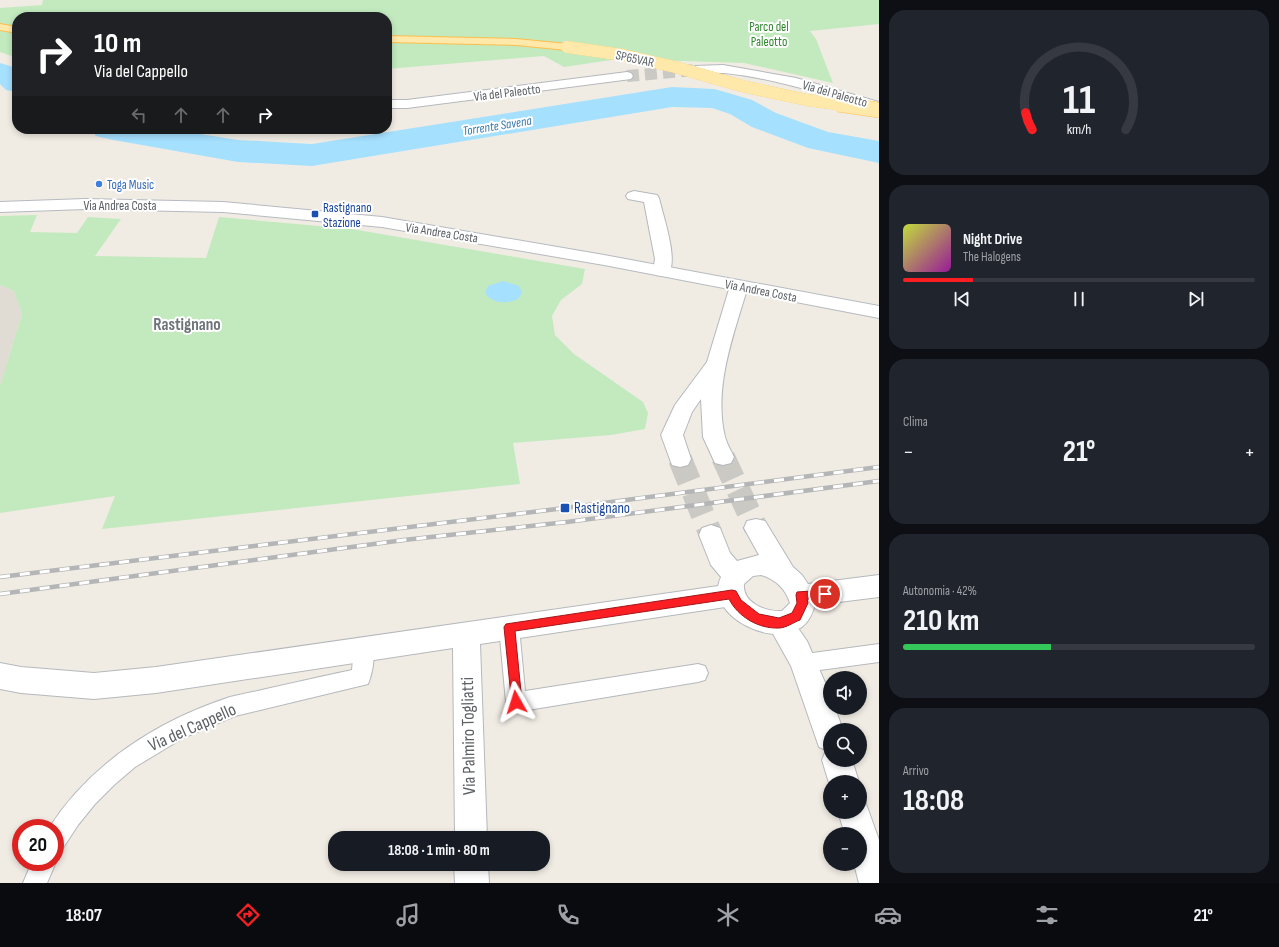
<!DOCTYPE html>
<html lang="it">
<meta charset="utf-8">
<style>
:root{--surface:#171b24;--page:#20242c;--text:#f1f3f6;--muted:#9ea1a6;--line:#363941;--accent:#fb1f23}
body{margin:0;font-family:"Sofia Sans Condensed",sans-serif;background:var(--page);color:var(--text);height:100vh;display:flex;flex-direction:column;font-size:15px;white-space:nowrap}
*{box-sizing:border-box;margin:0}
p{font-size:13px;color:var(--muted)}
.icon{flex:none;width:22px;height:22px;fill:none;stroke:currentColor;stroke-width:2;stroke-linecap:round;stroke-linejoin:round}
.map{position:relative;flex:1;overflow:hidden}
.details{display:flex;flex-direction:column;gap:10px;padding:10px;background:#0d0f14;width:400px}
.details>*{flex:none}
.banner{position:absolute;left:12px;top:12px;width:380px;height:122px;border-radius:16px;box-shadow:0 2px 6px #0003;background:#202124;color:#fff;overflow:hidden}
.tools{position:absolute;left:823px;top:671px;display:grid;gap:8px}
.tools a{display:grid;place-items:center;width:44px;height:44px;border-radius:50%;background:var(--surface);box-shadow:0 2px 6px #0003;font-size:20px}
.speed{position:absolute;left:12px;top:819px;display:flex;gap:8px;font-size:20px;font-weight:700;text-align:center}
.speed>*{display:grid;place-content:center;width:52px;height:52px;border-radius:50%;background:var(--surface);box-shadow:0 2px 6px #0003;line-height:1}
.speed .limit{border:6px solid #d22;background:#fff;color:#111}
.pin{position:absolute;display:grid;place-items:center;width:34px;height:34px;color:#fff;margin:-17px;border:2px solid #fff;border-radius:50%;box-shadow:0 1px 4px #0007}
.me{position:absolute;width:44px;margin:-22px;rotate:354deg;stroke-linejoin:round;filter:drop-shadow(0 0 3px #0008)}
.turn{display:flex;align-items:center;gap:14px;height:84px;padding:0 16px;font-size:18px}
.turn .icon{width:52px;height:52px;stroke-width:2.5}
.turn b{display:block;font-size:28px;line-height:34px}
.lanes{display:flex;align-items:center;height:38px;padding:0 16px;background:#0003;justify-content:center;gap:20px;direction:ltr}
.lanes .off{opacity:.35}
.big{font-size:30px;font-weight:700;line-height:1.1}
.details .card{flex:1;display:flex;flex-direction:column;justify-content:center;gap:6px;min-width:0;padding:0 14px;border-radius:16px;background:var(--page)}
.details .dial{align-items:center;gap:0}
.dial svg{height:104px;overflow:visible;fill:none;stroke:var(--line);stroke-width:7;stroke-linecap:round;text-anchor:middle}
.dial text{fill:var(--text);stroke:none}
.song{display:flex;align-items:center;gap:12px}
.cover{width:48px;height:48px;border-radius:6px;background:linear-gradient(135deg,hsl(70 70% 55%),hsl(300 70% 35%))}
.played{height:4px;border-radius:2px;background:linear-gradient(90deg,var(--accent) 20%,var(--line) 20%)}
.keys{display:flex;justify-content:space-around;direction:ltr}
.heat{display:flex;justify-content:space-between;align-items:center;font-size:22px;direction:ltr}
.charge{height:6px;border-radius:3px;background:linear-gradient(90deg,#34c759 42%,var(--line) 0)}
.trip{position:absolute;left:328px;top:831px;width:222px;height:40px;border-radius:16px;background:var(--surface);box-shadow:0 2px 6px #0003;font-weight:700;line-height:40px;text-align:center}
.menu{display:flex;height:64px;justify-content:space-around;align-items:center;background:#090b0e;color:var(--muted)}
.menu .icon{width:28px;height:28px}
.menu .current{color:var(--accent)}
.menu b{font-size:18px;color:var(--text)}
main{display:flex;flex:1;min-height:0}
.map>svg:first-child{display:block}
.education{fill:#e0dbd3}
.green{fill:#c2eabe}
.water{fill:#a5e0ff}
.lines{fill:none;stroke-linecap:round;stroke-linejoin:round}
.river{fill:#a5e0ff;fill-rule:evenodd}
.minor-tunnel{stroke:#cbc9c4;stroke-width:12;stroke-dasharray:12 6;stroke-linecap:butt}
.tertiary-tunnel{stroke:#cbc9c4;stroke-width:24;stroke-dasharray:24 12;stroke-linecap:butt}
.service-casing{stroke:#b5b8bc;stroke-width:2}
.minor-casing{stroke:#b5b8bc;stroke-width:2}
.tertiary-casing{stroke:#b5b8bc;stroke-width:2}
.secondary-casing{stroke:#b6bac0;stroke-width:2}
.primary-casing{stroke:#ffbd4e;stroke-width:2}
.service{fill:#fff;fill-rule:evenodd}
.minor{fill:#fff;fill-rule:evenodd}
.tertiary{fill:#fff;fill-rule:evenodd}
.secondary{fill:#fff;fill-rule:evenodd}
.primary{fill:#ffe9aa;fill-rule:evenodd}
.rail-casing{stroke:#b4b5b6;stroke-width:4.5}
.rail{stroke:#fff;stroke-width:3;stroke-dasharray:10;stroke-linecap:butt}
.primary-bridge-far1-casing{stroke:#ffbd4e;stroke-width:12;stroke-linecap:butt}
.primary-bridge-casing{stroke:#ffbd4e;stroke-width:16;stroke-linecap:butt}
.primary-bridge-far1{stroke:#ffe9aa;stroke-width:12}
.primary-bridge{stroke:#ffe9aa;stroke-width:15}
.route{fill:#fb1f23;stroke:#a31417}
.shop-dot{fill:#3f7fe0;stroke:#fff;stroke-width:1.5}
.transit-dot{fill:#1a4fb4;stroke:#fff;stroke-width:1.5}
.labels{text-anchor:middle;stroke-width:4;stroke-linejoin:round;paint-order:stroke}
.far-park-label{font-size:13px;fill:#30852c;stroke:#fff}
.far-street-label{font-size:13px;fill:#5c6166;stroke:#fff}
.far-water-label{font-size:13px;font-style:italic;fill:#3377a9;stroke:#fff}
.far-shop-label{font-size:13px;fill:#366cbe;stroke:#fff;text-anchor:start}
.far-transit-label{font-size:13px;fill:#164399;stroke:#fff;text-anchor:start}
.transit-label{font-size:15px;fill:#164399;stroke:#fff;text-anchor:start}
.quarter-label{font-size:17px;font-weight:bold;fill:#6d7478;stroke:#fff}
.near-street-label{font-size:18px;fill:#5c6166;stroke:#fff}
</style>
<main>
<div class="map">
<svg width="879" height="883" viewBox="0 0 879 883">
<rect width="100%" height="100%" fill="#f0ece4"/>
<path class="education" d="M0 285 14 291 22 314 0 386Z"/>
<path class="green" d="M43 0H879V24L810 31 816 39 833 83 744 63 618 59 564 67 544 56 387 69V17H17V58L0 52V8L42 5Z
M37 215 30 232 77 233 88 217 121 219 95 256 206 258 219 217 352 229 585 269 582 284 561 300 552 316 555 335 574 354 643 402 648 413 645 429 611 435 513 443 520 484 102 529 115 496 0 513V386L22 314 14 291 0 285V216Z"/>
<path class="water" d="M503 281 519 286 522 293 518 299C507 304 492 304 485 293L488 286Z"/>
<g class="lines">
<path class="river" d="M0 63 17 68V92L6 90 0 84Z
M672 87 714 89 725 92 752 100 776 113 828 132 879 141V163L808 148 752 127 730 114 712 108 672 107 312 166 238 162 108 139 96 136 91 129H169L238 140 312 144Z"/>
<path class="minor-tunnel" d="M627 76 695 70"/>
<path class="tertiary-tunnel" d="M723 457 756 528
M680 459 711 535"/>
<defs>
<path id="service" d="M509 619 516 621 519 627 525 691 698 664 705 666 708 673 705 680 698 682 516 712 509 709 506 702 499 627 502 621Z
M364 639 371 642C376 653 373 672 368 684L235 716 183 738 135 767 114 785 95 804 78 825 63 848 55 852V828H49C91 763 157 721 230 697 242 694 254 692 266 689 294 683 323 676 352 670L354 648 357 642Z
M879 644V662L805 672 798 669 795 663 798 657 805 654Z
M55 860 56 862 47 883H23L32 862H55Z"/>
<path id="minor" d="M723 65 796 78 879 102V107L869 108C822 94 774 78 724 73 715 72 695 78 689 70L695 66Z
M627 72 631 73 633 76 631 79 407 108H387V100H407Z
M634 191 657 195 659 198C663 216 679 260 668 275L662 276 656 275 653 271 655 259 644 202 628 199 626 196 628 193Z
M732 584 741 587 745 595 741 603 732 606 480 644 487 838H455L453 648 156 693 94 699 21 693 0 689V663L21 667 94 673 156 667Z
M780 611 789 615 807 641 830 694V708H835L843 730H830V760H852L859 782H830V786L822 760 826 750 819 747 791 666 767 623 771 615Z
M860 799 865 801 879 840V883H859L854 864H860V834H845L838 812H860Z
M454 864H488L489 883H455Z"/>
<path id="tertiary" d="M739 281 745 282 748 286C734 334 713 387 725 437 727 444 731 451 734 457L731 463 723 465 715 463 703 437 701 399 692 412 683 435 691 459 688 465 680 467 672 465 661 435 675 405 707 362 730 286 733 282Z
M756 519 765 521 793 567 802 575 808 584 879 575V597L815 605C813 611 811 617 807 622 780 654 702 616 721 577L711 565 699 535 702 528 711 525 720 528 730 553 737 561 759 555 744 528 747 521ZM761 575C775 579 786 589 790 603L782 611C766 612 742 603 744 584L753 576Z"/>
<path id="secondary" d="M85 199 223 202 382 217 604 255 879 306V318L604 265 382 227 223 212 85 209 0 212V202Z"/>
<path id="primary" d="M0 24 17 27V33L0 30Z
M387 36 516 39 567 44 573 47 567 50 516 45 387 42Z"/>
</defs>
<use href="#service" class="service-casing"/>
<use href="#minor" class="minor-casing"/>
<use href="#tertiary" class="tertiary-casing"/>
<use href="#secondary" class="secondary-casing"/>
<use href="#primary" class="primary-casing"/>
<use href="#service" class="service"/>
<use href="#minor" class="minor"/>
<use href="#tertiary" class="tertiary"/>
<use href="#secondary" class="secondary"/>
<use href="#primary" class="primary"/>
<defs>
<path id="rail" d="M0 577 565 508 879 467
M0 594 404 540 567 522 879 481"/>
</defs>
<use href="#rail" class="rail-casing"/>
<use href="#rail" class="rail"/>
<defs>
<path id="primary-bridge-far1" d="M567 47 623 55 675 67 742 86 807 100 845 105"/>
<path id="primary-bridge" d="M838 104 879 110"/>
</defs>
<use href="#primary-bridge-far1" class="primary-bridge-far1-casing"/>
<use href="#primary-bridge" class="primary-bridge-casing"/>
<use href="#primary-bridge-far1" class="primary-bridge-far1"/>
<use href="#primary-bridge" class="primary-bridge"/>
</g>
<path class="route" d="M732 590 736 591 741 600 759 614 779 618 792 613 797 603 796 595 797 592 825 590 829 591 831 594 829 597 807 599 808 603 800 620C794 622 786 628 779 628 759 629 738 617 729 599L515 631 522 702 520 706 516 708 512 706 504 627 506 624Z"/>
<circle class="shop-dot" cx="99" cy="184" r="4"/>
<g class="transit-dot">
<rect x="311" y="210" width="8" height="8" rx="2"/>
<rect x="560" y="503" width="10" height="10" rx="2"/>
</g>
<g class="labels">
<g class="far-park-label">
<text x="769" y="31">Parco del<tspan x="769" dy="15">Paleotto</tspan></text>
</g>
<g class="far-street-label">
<text transform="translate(635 58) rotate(12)" y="5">SP65VAR</text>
<text transform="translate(507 92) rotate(-7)" y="5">Via del Paleotto</text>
<text transform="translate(835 93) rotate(16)" y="5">Via del Paleotto</text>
<text x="120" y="210">Via Andrea Costa</text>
<text transform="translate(442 232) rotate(9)" y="5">Via Andrea Costa</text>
<text transform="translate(761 290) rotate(11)" y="5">Via Andrea Costa</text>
</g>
<g class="far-water-label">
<text transform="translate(497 125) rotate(-9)" y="5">Torrente Savena</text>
</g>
<g class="far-shop-label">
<text x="107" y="189">Toga Music</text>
</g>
<g class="far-transit-label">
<text x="323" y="212">Rastignano<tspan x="323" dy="15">Stazione</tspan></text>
</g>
<g class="transit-label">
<text x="574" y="513">Rastignano</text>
</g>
<g class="quarter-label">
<text x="187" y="330">Rastignano</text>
</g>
<g class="near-street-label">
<text transform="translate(192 727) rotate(-24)" y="6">Via del Cappello</text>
<text transform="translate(468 736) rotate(-91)" y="6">Via Palmiro Togliatti</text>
</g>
</g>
</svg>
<div class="tools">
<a><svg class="icon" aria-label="sound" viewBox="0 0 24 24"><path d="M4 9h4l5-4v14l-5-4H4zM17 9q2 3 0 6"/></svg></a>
<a><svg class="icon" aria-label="search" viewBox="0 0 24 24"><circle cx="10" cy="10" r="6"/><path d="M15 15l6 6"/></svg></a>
<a>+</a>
<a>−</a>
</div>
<div class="speed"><div class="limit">20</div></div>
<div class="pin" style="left:825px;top:594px;background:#d93025"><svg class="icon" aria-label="arrive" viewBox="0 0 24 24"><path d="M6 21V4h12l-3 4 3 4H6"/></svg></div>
<svg class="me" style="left:516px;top:702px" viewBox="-20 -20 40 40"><path d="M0-17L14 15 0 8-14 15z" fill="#fb1f23" stroke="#fff" stroke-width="4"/></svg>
<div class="trip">18:08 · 1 min · 80 m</div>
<div class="banner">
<div class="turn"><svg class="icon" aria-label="right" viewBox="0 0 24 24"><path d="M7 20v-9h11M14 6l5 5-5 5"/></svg><div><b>10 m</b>Via del Cappello</div></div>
<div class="lanes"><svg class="icon off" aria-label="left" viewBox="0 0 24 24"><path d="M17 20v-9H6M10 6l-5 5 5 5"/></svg><svg class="icon off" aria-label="ahead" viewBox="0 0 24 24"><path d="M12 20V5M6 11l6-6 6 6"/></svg><svg class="icon off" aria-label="ahead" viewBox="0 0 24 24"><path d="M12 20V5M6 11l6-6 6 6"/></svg><svg class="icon" aria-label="right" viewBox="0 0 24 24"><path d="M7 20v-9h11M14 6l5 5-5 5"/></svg></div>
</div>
</div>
<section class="details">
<div class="card dial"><svg viewBox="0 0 100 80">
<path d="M14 69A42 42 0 1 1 86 69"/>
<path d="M14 69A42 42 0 0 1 9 56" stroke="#fb1f23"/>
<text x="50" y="56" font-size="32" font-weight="700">11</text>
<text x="50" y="72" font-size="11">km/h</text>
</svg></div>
<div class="card">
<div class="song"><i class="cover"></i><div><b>Night Drive</b><p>The Halogens</p></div></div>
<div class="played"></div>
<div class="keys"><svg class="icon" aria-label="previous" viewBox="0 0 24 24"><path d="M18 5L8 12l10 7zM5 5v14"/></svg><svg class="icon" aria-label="pause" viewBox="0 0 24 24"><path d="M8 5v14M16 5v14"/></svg><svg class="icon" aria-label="next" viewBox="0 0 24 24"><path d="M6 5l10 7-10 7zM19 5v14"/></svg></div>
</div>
<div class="card"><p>Clima</p>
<div class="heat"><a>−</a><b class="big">21°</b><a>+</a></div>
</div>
<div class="card"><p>Autonomia · 42%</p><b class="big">210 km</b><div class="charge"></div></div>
<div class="card"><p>Arrivo</p><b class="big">18:08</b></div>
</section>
</main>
<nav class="menu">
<b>18:07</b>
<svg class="icon current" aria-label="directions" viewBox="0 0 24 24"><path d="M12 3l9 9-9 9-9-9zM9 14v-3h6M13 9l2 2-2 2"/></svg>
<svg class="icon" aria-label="music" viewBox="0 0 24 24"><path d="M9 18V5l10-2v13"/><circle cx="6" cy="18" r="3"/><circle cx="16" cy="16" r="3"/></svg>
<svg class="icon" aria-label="phone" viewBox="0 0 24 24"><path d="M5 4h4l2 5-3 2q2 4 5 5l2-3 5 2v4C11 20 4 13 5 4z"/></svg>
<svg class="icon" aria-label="climate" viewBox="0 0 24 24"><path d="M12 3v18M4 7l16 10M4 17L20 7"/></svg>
<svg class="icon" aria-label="car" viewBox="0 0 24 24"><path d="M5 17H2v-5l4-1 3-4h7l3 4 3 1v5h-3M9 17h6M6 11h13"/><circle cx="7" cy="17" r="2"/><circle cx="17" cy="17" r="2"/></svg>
<svg class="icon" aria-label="filters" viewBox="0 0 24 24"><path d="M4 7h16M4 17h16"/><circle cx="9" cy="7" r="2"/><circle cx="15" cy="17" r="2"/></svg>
<b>21°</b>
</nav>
